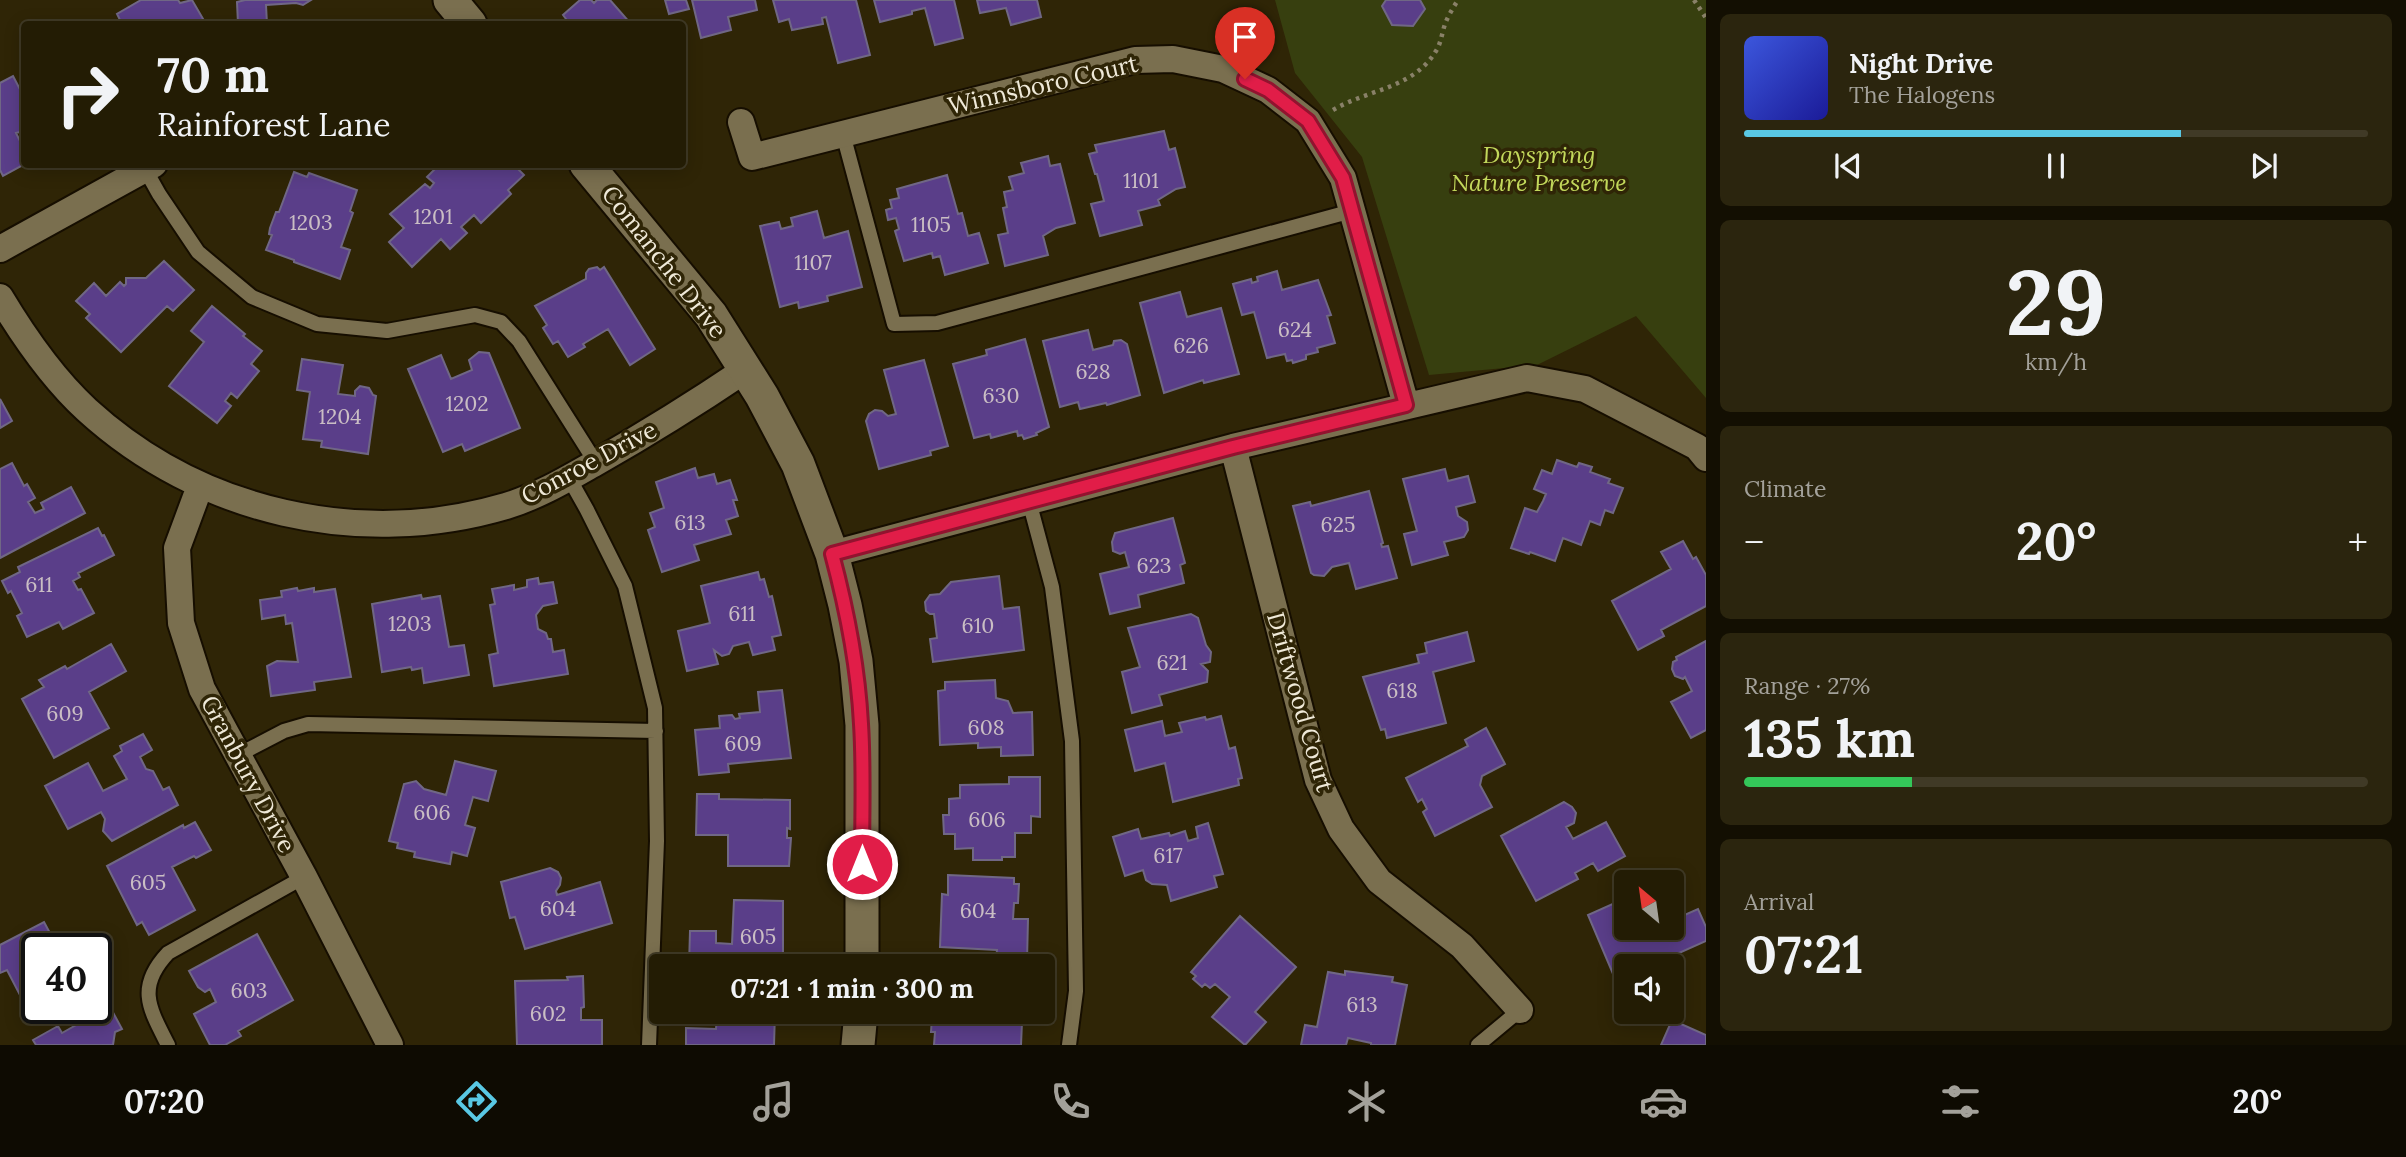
<!DOCTYPE html>
<meta charset="utf-8">
<style>
:root{--surface:#231c04;--page:#2b250e;--text:#f1f3f6;--muted:#a3a19a;--line:#403a26;--accent:#59c8e4}
body{margin:0;font-family:Lora,serif;background:var(--page);color:var(--text);height:100vh;display:flex;flex-direction:column;font-size:26px;white-space:nowrap}
*{box-sizing:border-box;margin:0}
p{font-size:23px;color:var(--muted)}
.icon{flex:none;width:38px;height:38px;fill:none;stroke:currentColor;stroke-width:2;stroke-linecap:round;stroke-linejoin:round}
.map{position:relative;flex:1;overflow:hidden}
.details{display:flex;flex-direction:column;gap:14px;padding:14px;background:#130f02;width:700px}
.details>*{flex:none}
.guide{position:absolute;left:21px;top:21px;width:665px;height:147px;border-radius:7px;box-shadow:0 4px 18px #0003,0 0 0 2px var(--line);background:#231c04;color:var(--text);overflow:hidden}
.needle{width:46px;rotate:331deg}
.controls{position:absolute;left:1614px;top:870px;display:grid;gap:14px}
.controls a{display:grid;place-items:center;width:70px;height:70px;border-radius:7px;background:var(--surface);box-shadow:0 4px 18px #0003,0 0 0 2px var(--line);font-size:35px}
.speed{position:absolute;left:21px;top:933px;display:flex;gap:14px;font-size:35px;font-weight:700;text-align:center}
.speed>*{display:grid;place-content:center;width:91px;height:91px;border-radius:50%;background:var(--surface);box-shadow:0 4px 18px #0003,0 0 0 2px var(--line);line-height:1}
.speed .limit{border:4px solid #111;border-radius:10px;background:#fff;color:#111}
.pin{position:absolute;display:grid;place-items:center;width:60px;height:60px;color:#fff;margin:-72px -30px;border-radius:50% 50% 50% 0;rotate:-45deg;box-shadow:0 0 7px #0007}
.pin .icon{rotate:45deg}
.me{position:absolute;width:77px;margin:-38px;rotate:0deg;stroke-linejoin:round;filter:drop-shadow(0 0 5px #0008)}
.turn{display:flex;align-items:center;gap:24px;height:147px;padding:0 21px;font-size:32px}
.turn .icon{width:91px;height:91px;stroke-width:2.5}
.turn b{display:block;font-size:49px;line-height:60px}
.big{font-size:52px;font-weight:700;line-height:1.1}
.details .card{flex:1;display:flex;flex-direction:column;justify-content:center;gap:10px;min-width:0;padding:0 24px;border-radius:10px;background:var(--page)}
.details .dial{align-items:center;gap:0}
.dial b{font-size:91px;line-height:1}
.song{display:flex;align-items:center;gap:21px}
.cover{width:84px;height:84px;border-radius:10px;background:linear-gradient(135deg,hsl(230 70% 55%),hsl(240 70% 35%))}
.played{height:7px;border-radius:4px;background:linear-gradient(90deg,var(--accent) 70%,var(--line) 70%)}
.keys{display:flex;justify-content:space-around;direction:ltr}
.heat{display:flex;justify-content:space-between;align-items:center;font-size:38px;direction:ltr}
.charge{height:10px;border-radius:5px;background:linear-gradient(90deg,#34c759 27%,var(--line) 0)}
.trip{position:absolute;left:649px;top:954px;width:406px;height:70px;border-radius:7px;background:var(--surface);box-shadow:0 4px 18px #0003,0 0 0 2px var(--line);font-weight:700;line-height:70px;text-align:center}
.tab-bar{display:flex;height:112px;justify-content:space-around;align-items:center;background:#0e0b02;color:var(--muted)}
.tab-bar .icon{width:49px;height:49px}
.tab-bar .current{color:var(--accent)}
.tab-bar b{font-size:32px;color:var(--text)}
main{display:flex;flex:1;min-height:0}
.map>svg:first-child{display:block}
.green{fill:#373f0f}
.building{fill:#5a3e89;stroke:#706785;stroke-width:2}
.lines{fill:none;stroke-linecap:round;stroke-linejoin:round}
.service-casing{stroke:#160e00;stroke-width:18}
.minor-casing{stroke:#160e00;stroke-width:30}
.tertiary-casing{stroke:#160e00;stroke-width:37}
.path{stroke:#898168;stroke-width:4.5;stroke-dasharray:3.5 5;stroke-linecap:butt}
.service{stroke:#7a6f4f;stroke-width:14}
.minor{stroke:#7a6f4f;stroke-width:26}
.tertiary{stroke:#7a6f4f;stroke-width:33}
.route-casing{stroke:#92132f;stroke-width:18}
.route{stroke:#e11d48;stroke-width:12}
.labels{text-anchor:middle;stroke-width:7;stroke-linejoin:round;paint-order:stroke}
.number-label{font-size:21px;fill:#cabec4}
.street-label{font-size:24px;fill:#efe9d8;stroke:#2f2506}
.park-label{font-size:24px;font-style:italic;fill:#c2d85b;stroke:#2f2506}
</style>
<main>
<div class="map">
<svg width="1706" height="1045" viewBox="0 0 1706 1045">
<rect width="100%" height="100%" fill="#2f2506"/>
<path class="green" d="M1275 0H1706V398L1636 316 1537 365 1429 375 1362 157 1295 73Z"/>
<path class="building" d="M141 0H178L180 3 192 0 206 24H122L117 14Z
M245 0H311L303 5 296 3 266 5 267 24H238L237 2Z
M580 0H591L594 3 597 0H610L631 24H567L569 23 563 15Z
M665 0H686L689 9 669 14Z
M692 0H755L757 10 728 17 731 30 701 38Z
M773 0H856L870 55 838 63 826 17 822 18 823 24 792 30 789 19 779 22Z
M874 0H954L963 38 935 45 925 8 912 11V14L880 22Z
M977 0H1037L1041 17 1011 25 1006 8 980 13Z
M1386 0H1420L1425 9 1413 26 1392 25 1382 6Z
M13 76 24 97V131L16 133 24 149 25 164 3 176 0 170V83Z
M1164 131 1169 150 1175 148 1185 187 1176 189 1158 200 1160 205 1138 211 1142 225 1100 236 1091 204 1104 201 1097 174H1095L1089 154 1097 152 1095 145Z
M1048 156 1050 166 1060 164 1075 223 1056 228 1043 236 1048 255 1005 266 998 235 1008 233 1003 208 1007 207 1004 192 1013 190 1009 177 1024 173 1021 163Z
M440 164H513L524 175 508 190 511 194 481 223 474 215 461 227 467 233 450 249 441 239 412 267 389 242 404 228 390 214 425 184 430 188 434 183 427 177Z
M294 172 307 177 309 173 357 190 350 211 353 213 341 247 350 250 340 279 294 262V260L266 250 272 235 269 234 270 228 276 212H279Z
M947 175 958 214 962 213 968 236 979 233 988 263 945 275 940 256 933 258 932 253 904 261 895 231 899 229 896 218 888 220 886 210 892 208 890 200 899 198 897 189Z
M817 211 824 238 848 231 862 287 827 296 828 301 799 308 798 302 780 307 760 226 779 222 781 229 793 226 791 218Z
M164 261 194 290 173 311 167 306 121 352 86 318 90 314 76 301 94 283 106 296 120 282 124 286 126 284V278H146Z
M597 267 600 270 604 267 655 349 630 365 608 329 583 344 585 347 568 357 558 341 553 344 543 328 547 325 535 306 586 279V273L589 269Z
M1277 271 1282 290 1318 280 1331 315 1327 316 1335 343 1317 348 1318 352 1306 355V359L1293 363 1292 360 1287 361 1285 354 1267 358 1254 312 1242 315 1233 284 1251 279 1252 283 1258 281 1257 277Z
M1180 292 1187 317 1221 308 1239 374 1204 383 1203 380 1164 393 1140 303Z
M212 306 245 334 243 336 262 351 251 364 259 371 237 398 231 393 225 401 231 406 217 423 169 386 204 342 191 331Z
M1088 330 1093 350 1113 345 1114 341 1121 340 1127 344 1140 395 1107 405 1106 403 1080 409 1078 402 1060 407 1043 341Z
M1025 339 1049 427 1036 433 1037 435 1024 439 1022 435 1018 436 1017 431 991 438 990 434 974 438 953 364 987 355 986 350Z
M479 352 489 353 520 428 465 451 462 444 443 452 408 369 441 355 451 379 472 370 469 360Z
M302 359 343 365 338 394 355 396V391L360 386 369 388 373 395 376 396 368 454 321 447 322 441 303 439 310 392 297 390Z
M924 360 948 446 930 451 931 455 879 469 866 421 869 414 875 410 882 411 888 416 896 414 884 370Z
M0 399 12 421 0 428Z
M1557 460 1577 467 1579 463 1592 467 1590 472 1610 479 1608 483 1623 488 1613 513 1605 510 1600 525 1590 521 1581 545 1563 538 1555 561 1530 552 1529 554 1511 548 1525 508 1537 512 1543 501 1546 494 1534 489 1542 470 1552 474Z
M12 463 24 486 27 484 35 498 28 502 35 513 44 509 41 503 71 487 85 513 0 558V469Z
M695 468 698 478 714 474 717 484 730 480 737 500H733L738 516 726 520 731 534 694 545 699 560 662 572 648 530 655 527 650 513 664 508 656 482Z
M1445 469 1448 481 1468 476 1475 502 1456 507 1458 516 1467 522 1468 530 1464 537 1444 542 1448 555 1412 565 1404 534 1417 531 1403 479Z
M1369 491 1383 543 1381 544 1382 547 1388 546 1397 578 1356 589 1349 563 1332 567 1324 576 1314 575 1311 573 1293 506 1310 502 1311 506Z
M1173 518 1185 563 1180 565 1184 583 1138 595 1140 607 1110 614 1100 574 1129 567 1125 552 1120 554 1113 551 1112 542 1115 533Z
M98 528 102 536 104 535 114 555 78 573 80 577 73 581 78 590 81 589 94 613 63 629 59 622 27 637 17 616 22 613 11 591 8 593 2 581 20 572 18 567Z
M1683 541 1693 559 1696 557 1706 575V606L1661 630 1664 636 1638 650 1612 601 1671 569 1661 552Z
M758 572 760 580 764 579 769 597 772 596 781 635 772 637 775 650 753 655 749 642 733 646 729 654 722 656 714 650 718 664 687 671 678 631 710 623 701 586Z
M999 576 1003 609 1019 607 1024 650 933 662 930 639 937 638 934 614H930L926 611 925 602 930 595 940 594 951 582Z
M538 578 539 584 553 582 557 603 543 606 536 615 538 629 546 633 548 639H551L553 652 564 650 568 674 494 686 489 655 498 653 490 605 495 604 492 589 514 585V590L527 587V580Z
M297 588 298 591 314 588V592L335 589 351 677 314 682 315 690 271 696 267 666 277 661 298 662 292 623 286 624 285 615 262 619 260 600 282 597 281 591Z
M421 595 422 599 440 596 449 647 464 645 469 675 424 683 422 668 412 670 411 667 382 672 372 604Z
M1191 614 1198 618 1206 645 1211 652 1210 662 1201 664 1208 671 1207 682 1159 695 1162 705 1132 713 1122 672 1140 667 1128 628Z
M1467 632 1474 661 1433 672 1446 723 1387 738 1385 729 1381 730 1363 677 1419 663 1417 655 1427 653 1425 643Z
M1706 641V730L1691 738 1671 702 1692 691 1685 677 1683 679 1675 676 1672 669 1673 662 1677 660 1676 657Z
M111 644 126 671 89 692 109 728 54 758 22 699 44 687 39 680 65 666 67 669Z
M995 680 996 698 1008 701 1013 713 1032 712 1033 755 1001 756V747L978 748V743L940 745 938 691 945 690V682Z
M782 690 791 758 728 764 729 772 699 775 695 730 720 728 719 716 732 715 735 719 740 718 739 714 760 712 758 692Z
M1221 716 1229 749 1235 747 1242 778 1238 779 1239 785 1173 802 1165 763 1135 771 1125 730 1162 721 1165 736 1182 732 1179 723 1205 717 1206 720Z
M1486 728 1505 764 1482 776 1480 785 1492 807 1435 836 1423 812 1427 809 1422 799 1418 802 1406 778 1468 746 1465 740Z
M143 734 152 750 140 757 146 769 153 771 163 790 169 787 178 805 112 841 103 831 105 819 101 812 68 829 45 786 88 763 103 791 127 779 114 756 122 751 120 746Z
M455 761 496 771 488 801 473 797 465 825 475 828 467 856 452 852 450 864 414 857 415 852 397 848 398 843 389 841 404 784 416 781 424 789 446 795Z
M1009 777H1040V817L1031 816V833H1015V857H1002V860H973V848L955 849V834H944L943 815H949V799L960 798V785L1009 784Z
M697 794H719V799L790 800V829L787 828V838H791L789 866H728V835H696Z
M1564 802 1572 807 1576 813 1574 823 1566 827 1573 839 1606 822 1625 856 1598 871 1593 863 1575 873 1578 879 1536 901 1501 836Z
M195 822 211 850 196 858 194 856 172 867 195 910 149 935 142 922 137 925 107 866 183 825 184 828Z
M1208 823 1223 874 1214 876 1217 887 1171 901 1167 885 1152 884 1146 880 1143 870 1125 876 1113 837 1138 829 1141 839 1169 833 1170 836 1185 831 1188 841 1198 838 1196 827Z
M550 868 558 872 561 878 560 885 556 891 557 895 600 882 612 923 525 949 515 917 510 918 501 882Z
M948 875 1014 878V884H1019L1018 903H1014L1013 919H1028L1027 961 996 959 997 950 940 947 942 894 948 895Z
M1626 898V928H1648L1653 939 1669 932 1667 928H1671V921L1698 909 1706 927V941L1650 966H1626V977L1616 981 1588 915Z
M734 900 783 901V966H689L690 931H716V943L732 944Z
M1240 916 1296 967 1255 1012 1266 1022 1245 1045 1212 1017 1230 997 1215 984 1210 988 1205 984 1202 987 1193 979 1196 976 1191 972Z
M44 922 58 948H37V1004L29 1008 22 1004 20 995 7 970 0 973V945Z
M257 934 293 1000 238 1031 241 1036 225 1045H210L194 1014 216 1002 210 989 205 992 198 987 189 971Z
M1345 971 1393 977 1392 982 1407 985 1395 1045H1371V1043L1348 1038 1346 1045H1301L1305 1025 1317 1027 1328 972 1345 975Z
M583 976 584 1007 581 1008V1020H602V1045H517L515 981 568 980 567 977Z
M103 994 122 1029 115 1032 113 1045H36L33 1040 58 1026 62 1033 83 1021 76 1008H96V997Z
M709 1012H775L774 1045H686V1028L716 1029 717 1015H711Z
M929 1012H1031V1023L1022 1022 1021 1045H934L935 1032H931L932 1017H929Z
M1672 1020 1706 1035V1045H1661Z"/>
<g class="lines">
<defs>
<path id="service" d="M843 134 894 324 937 323 1352 211
M145 169 159 194 198 252 252 297 317 324 387 331 475 315 501 322 519 341 596 463
M569 478 587 510 625 586 655 708 657 841 649 1045
M1029 501 1052 587 1072 741 1076 991 1069 1045
M238 755 284 731 308 724 656 731
M168 1045C149 1008 136 987 168 953L304 877
M1478 1045 1520 1010"/>
<path id="minor" d="M741 122 752 157 1135 60 1173 59 1223 69 1268 90 1308 121 1343 178 1406 405
M0 249 154 164
M0 297C24 337 52 378 87 410 200 513 360 549 506 506 539 496 567 479 597 462 648 433 696 403 745 370
M1233 447 1318 780 1341 829 1379 881 1462 946 1520 1010
M200 486 177 548 181 623 202 689 304 877 390 1045
M832 554 1233 447 1527 378 1585 389 1697 447 1706 458"/>
<path id="tertiary" d="M450 0 470 24
M586 164 711 315 762 396 798 464 832 554 845 605 856 661 862 725V966
M858 1045 861 1012"/>
</defs>
<use href="#service" class="service-casing"/>
<use href="#minor" class="minor-casing"/>
<use href="#tertiary" class="tertiary-casing"/>
<path class="path" d="M1694 0 1706 18
M1333 110C1368 89 1413 89 1436 51 1441 43 1442 33 1445 24 1448 16 1453 8 1458 0"/>
<use href="#service" class="service"/>
<use href="#minor" class="minor"/>
<use href="#tertiary" class="tertiary"/>
</g>
<g class="lines">
<defs>
<path id="route" d="M862 864C862 817 864 770 861 724 858 666 847 610 832 554L1233 447 1406 405 1343 178 1308 121 1268 90 1245 79"/>
</defs>
<use href="#route" class="route-casing"/>
<use href="#route" class="route"/>
</g>
<g class="labels">
<g class="number-label">
<text x="1141" y="188">1101</text>
<text x="433" y="224">1201</text>
<text x="311" y="230">1203</text>
<text x="931" y="232">1105</text>
<text x="813" y="270">1107</text>
<text x="1295" y="337">624</text>
<text x="1191" y="353">626</text>
<text x="1093" y="379">628</text>
<text x="1001" y="403">630</text>
<text x="467" y="411">1202</text>
<text x="340" y="424">1204</text>
<text x="690" y="530">613</text>
<text x="1338" y="532">625</text>
<text x="1154" y="573">623</text>
<text x="39" y="592">611</text>
<text x="742" y="621">611</text>
<text x="410" y="631">1203</text>
<text x="978" y="633">610</text>
<text x="1172" y="670">621</text>
<text x="1402" y="698">618</text>
<text x="65" y="721">609</text>
<text x="986" y="735">608</text>
<text x="743" y="751">609</text>
<text x="432" y="820">606</text>
<text x="987" y="827">606</text>
<text x="1168" y="863">617</text>
<text x="148" y="890">605</text>
<text x="558" y="916">604</text>
<text x="978" y="918">604</text>
<text x="758" y="944">605</text>
<text x="249" y="998">603</text>
<text x="1362" y="1012">613</text>
<text x="548" y="1021">602</text>
</g>
<g class="street-label">
<text transform="translate(1043 85) rotate(-13)" y="8">Winnsboro Court</text>
<text transform="translate(664 262) rotate(52)" y="8">Comanche Drive</text>
<text transform="translate(589 463) rotate(-28)" y="8">Conroe Drive</text>
<text transform="translate(1300 702) rotate(74)" y="8">Driftwood Court</text>
<text transform="translate(248 774) rotate(62)" y="8">Granbury Drive</text>
</g>
<g class="park-label">
<text x="1539" y="163">Dayspring<tspan x="1539" dy="28">Nature Preserve</tspan></text>
</g>
</g>
</svg>
<div class="controls">
<a><svg class="needle" viewBox="-14 -14 28 28"><path d="M0-13l5 13h-10z" fill="#e53935"/><path d="M0 13l5-13h-10z" fill="#a3a19a"/></svg></a>
<a><svg class="icon" aria-label="sound" viewBox="0 0 24 24"><path d="M4 9h4l5-4v14l-5-4H4zM17 9q2 3 0 6"/></svg></a>
</div>
<div class="speed"><div class="limit">40</div></div>
<div class="pin" style="left:1245px;top:79px;background:#d93025"><svg class="icon" aria-label="arrive" viewBox="0 0 24 24"><path d="M6 21V4h12l-3 4 3 4H6"/></svg></div>
<svg class="me" style="left:862px;top:864px" viewBox="-20 -20 40 40"><circle r="17" fill="#e11d48" stroke="#fff" stroke-width="3"/><path d="M0-11L8 9 0 5-8 9z" fill="#fff"/></svg>
<div class="trip">07:21 · 1 min · 300 m</div>
<div class="guide">
<div class="turn"><svg class="icon" aria-label="right" viewBox="0 0 24 24"><path d="M7 20v-9h11M14 6l5 5-5 5"/></svg><div><b>70 m</b>Rainforest Lane</div></div>
</div>
</div>
<section class="details">
<div class="card">
<div class="song"><i class="cover"></i><div><b>Night Drive</b><p>The Halogens</p></div></div>
<div class="played"></div>
<div class="keys"><svg class="icon" aria-label="previous" viewBox="0 0 24 24"><path d="M18 5L8 12l10 7zM5 5v14"/></svg><svg class="icon" aria-label="pause" viewBox="0 0 24 24"><path d="M8 5v14M16 5v14"/></svg><svg class="icon" aria-label="next" viewBox="0 0 24 24"><path d="M6 5l10 7-10 7zM19 5v14"/></svg></div>
</div>
<div class="card dial"><b>29</b><p>km/h</p></div>
<div class="card"><p>Climate</p>
<div class="heat"><a>−</a><b class="big">20°</b><a>+</a></div>
</div>
<div class="card"><p>Range · 27%</p><b class="big">135 km</b><div class="charge"></div></div>
<div class="card"><p>Arrival</p><b class="big">07:21</b></div>
</section>
</main>
<nav class="tab-bar">
<b>07:20</b>
<svg class="icon current" aria-label="directions" viewBox="0 0 24 24"><path d="M12 3l9 9-9 9-9-9zM9 14v-3h6M13 9l2 2-2 2"/></svg>
<svg class="icon" aria-label="music" viewBox="0 0 24 24"><path d="M9 18V5l10-2v13"/><circle cx="6" cy="18" r="3"/><circle cx="16" cy="16" r="3"/></svg>
<svg class="icon" aria-label="phone" viewBox="0 0 24 24"><path d="M5 4h4l2 5-3 2q2 4 5 5l2-3 5 2v4C11 20 4 13 5 4z"/></svg>
<svg class="icon" aria-label="climate" viewBox="0 0 24 24"><path d="M12 3v18M4 7l16 10M4 17L20 7"/></svg>
<svg class="icon" aria-label="car" viewBox="0 0 24 24"><path d="M5 17H2v-5l4-1 3-4h7l3 4 3 1v5h-3M9 17h6M6 11h13"/><circle cx="7" cy="17" r="2"/><circle cx="17" cy="17" r="2"/></svg>
<svg class="icon" aria-label="filters" viewBox="0 0 24 24"><path d="M4 7h16M4 17h16"/><circle cx="9" cy="7" r="2"/><circle cx="15" cy="17" r="2"/></svg>
<b>20°</b>
</nav>
